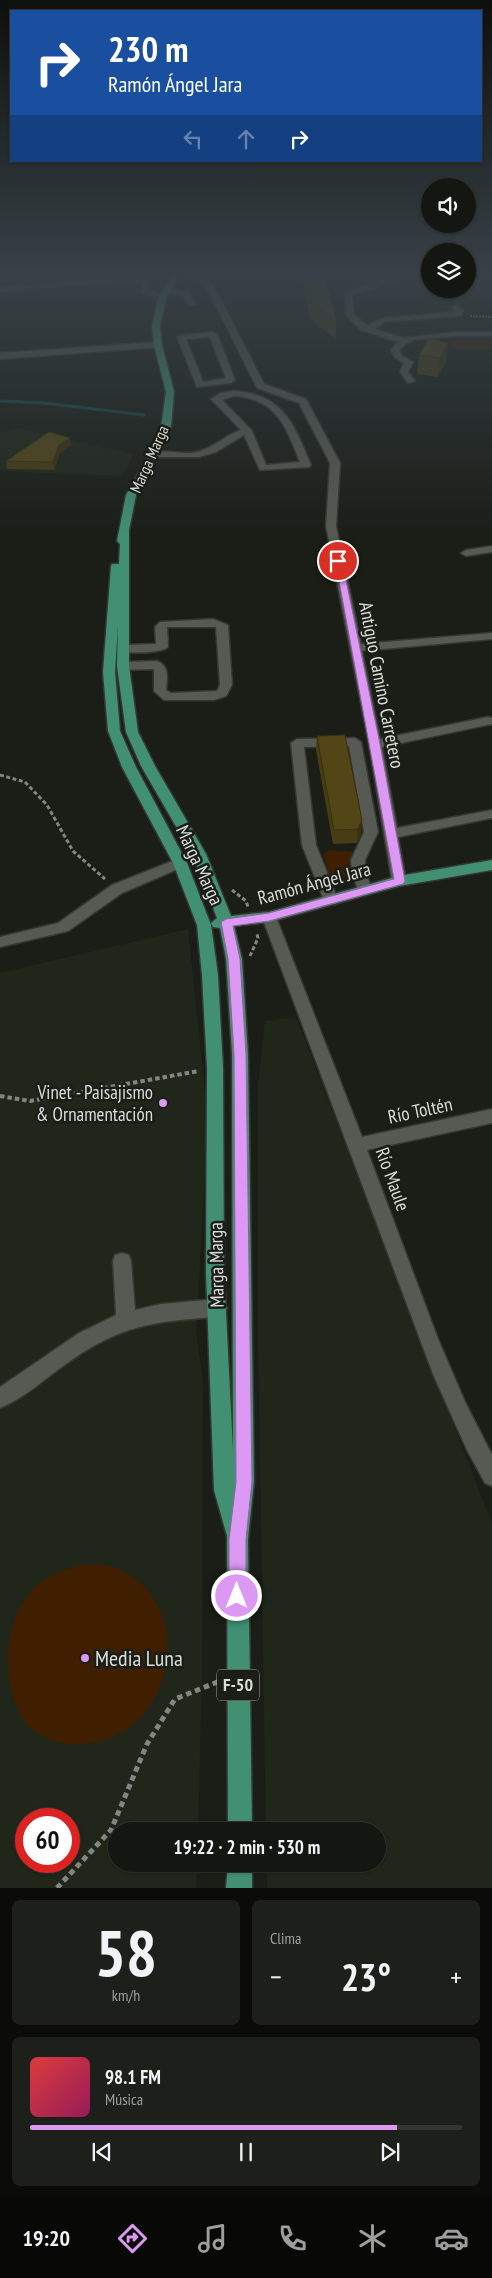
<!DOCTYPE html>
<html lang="es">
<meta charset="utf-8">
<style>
:root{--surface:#141611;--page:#1d1f1a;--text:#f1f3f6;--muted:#9d9f9f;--line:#333531;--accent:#dc99f4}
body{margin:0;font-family:"PT Sans Narrow",sans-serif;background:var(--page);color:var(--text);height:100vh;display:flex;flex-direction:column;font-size:19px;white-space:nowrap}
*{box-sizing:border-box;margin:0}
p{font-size:16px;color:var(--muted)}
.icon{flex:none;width:28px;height:28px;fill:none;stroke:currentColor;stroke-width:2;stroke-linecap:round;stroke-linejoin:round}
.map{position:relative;height:1888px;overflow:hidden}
.drawer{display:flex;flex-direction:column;gap:12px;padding:12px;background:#0b0c09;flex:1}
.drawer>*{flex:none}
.banner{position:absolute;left:10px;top:10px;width:472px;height:152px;border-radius:0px;box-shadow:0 1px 4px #0004,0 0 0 1px var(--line);background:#1a4fa0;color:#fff;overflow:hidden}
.buttons{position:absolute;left:421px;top:178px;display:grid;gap:10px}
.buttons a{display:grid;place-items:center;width:55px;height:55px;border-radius:50%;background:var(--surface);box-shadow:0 1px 4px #0004,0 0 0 1px var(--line);font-size:25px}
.speed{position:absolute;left:15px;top:1808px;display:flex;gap:10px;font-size:25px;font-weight:700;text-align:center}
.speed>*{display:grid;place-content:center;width:65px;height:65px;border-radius:50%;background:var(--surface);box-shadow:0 1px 4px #0004,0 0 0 1px var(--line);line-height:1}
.speed .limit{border:8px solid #d22;background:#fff;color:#111}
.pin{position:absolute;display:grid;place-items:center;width:42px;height:42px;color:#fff;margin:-21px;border:2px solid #fff;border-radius:50%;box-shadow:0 1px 5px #0007}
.me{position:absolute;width:55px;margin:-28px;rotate:0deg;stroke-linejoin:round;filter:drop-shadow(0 0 4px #0008)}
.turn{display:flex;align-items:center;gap:18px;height:105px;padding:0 15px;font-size:22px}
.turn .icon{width:65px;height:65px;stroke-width:2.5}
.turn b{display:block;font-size:35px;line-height:42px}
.lanes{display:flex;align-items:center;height:48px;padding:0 15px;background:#0003;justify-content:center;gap:25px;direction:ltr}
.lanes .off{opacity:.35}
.big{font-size:38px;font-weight:700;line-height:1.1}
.drawer .card{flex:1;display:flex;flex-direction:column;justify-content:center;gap:8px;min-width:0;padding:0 18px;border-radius:8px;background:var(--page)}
.drawer .dial{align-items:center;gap:0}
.dial b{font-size:65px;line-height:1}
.song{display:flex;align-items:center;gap:15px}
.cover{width:60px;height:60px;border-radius:8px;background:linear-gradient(135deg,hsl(0 70% 55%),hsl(330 70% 35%))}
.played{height:5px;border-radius:2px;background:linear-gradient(90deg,var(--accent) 85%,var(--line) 85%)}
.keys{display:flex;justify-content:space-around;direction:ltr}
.heat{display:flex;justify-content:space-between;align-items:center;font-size:28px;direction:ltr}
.drawer .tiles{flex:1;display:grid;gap:12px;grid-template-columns:1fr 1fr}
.card:last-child{grid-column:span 2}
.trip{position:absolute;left:108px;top:1822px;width:278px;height:50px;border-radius:25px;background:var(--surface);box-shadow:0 1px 4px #0004,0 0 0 1px var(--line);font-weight:700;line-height:50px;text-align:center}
.tab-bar{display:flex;height:80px;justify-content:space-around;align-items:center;background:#080907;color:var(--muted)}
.tab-bar .icon{width:35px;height:35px}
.tab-bar .current{color:var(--accent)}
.tab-bar b{font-size:22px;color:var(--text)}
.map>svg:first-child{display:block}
.built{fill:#20261a;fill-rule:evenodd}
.green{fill:#401f00}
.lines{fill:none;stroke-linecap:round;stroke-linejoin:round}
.stream{stroke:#18474a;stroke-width:3}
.minor-casing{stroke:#353733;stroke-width:3}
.major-casing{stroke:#353733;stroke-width:3}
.path-far3{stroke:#838680;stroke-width:2;stroke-dasharray:2 1;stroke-linecap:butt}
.path-far2{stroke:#838680;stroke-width:3;stroke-dasharray:4 2.5;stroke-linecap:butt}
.path-far1{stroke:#838680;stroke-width:4;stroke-dasharray:4.5 3;stroke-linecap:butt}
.path{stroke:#838680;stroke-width:5;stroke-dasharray:5.5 4;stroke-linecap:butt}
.minor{fill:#565a52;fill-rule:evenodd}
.major{fill:#419072;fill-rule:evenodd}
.wall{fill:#473c13}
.shaded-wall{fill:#39310f}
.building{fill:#524616;stroke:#39310f}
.route{fill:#dc99f4;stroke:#8f639f}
.poi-dot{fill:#dc99f4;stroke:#1a1e17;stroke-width:2}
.labels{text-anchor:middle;stroke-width:5;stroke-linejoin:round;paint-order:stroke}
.far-street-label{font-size:16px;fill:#daddd8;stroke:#1a1e17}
.shield{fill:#1a1e17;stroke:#a0a49e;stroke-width:1}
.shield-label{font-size:18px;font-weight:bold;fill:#daddd8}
.street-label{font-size:19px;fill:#daddd8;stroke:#1a1e17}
.poi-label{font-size:19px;fill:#daddd8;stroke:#1a1e17;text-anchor:end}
.near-poi-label{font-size:22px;fill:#daddd8;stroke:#1a1e17;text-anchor:start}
</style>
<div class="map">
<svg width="492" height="1888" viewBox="0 0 492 1888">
<rect width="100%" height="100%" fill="#1a1e17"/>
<path class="built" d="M19 428 134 454 122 476 0 471V433Z
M188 929 208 1120 196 1332 203 1381 202 1671 198 1831H116V1864H197L196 1888H0V973ZM26 1819H69V1861H26Z
M296 1017 492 1524V1888H267V1864H376V1831H266L258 1337V1084L265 1021Z"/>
<path class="green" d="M490 340 492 349H454L451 341Z
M329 850 354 852 356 855 351 866 355 875 330 880 324 854Z
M90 1564C97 1565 105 1565 112 1567 124 1570 135 1578 144 1587 186 1627 169 1710 117 1735 104 1741 91 1744 77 1744 57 1745 36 1736 23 1721 0 1679 1 1611 44 1580 58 1570 73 1567 90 1564Z"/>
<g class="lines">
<path class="stream" d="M0 401 44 403 144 415"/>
<defs>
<path id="minor" d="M196 272H204L218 294 264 384 306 399 340 463 336 526 361 644 492 633V639L362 651 380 739 488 717 492 718V724L382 747 397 828 492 810V818L398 837 406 881 404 884H394L392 881 369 744 326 526 330 463 299 403 257 388 210 294Z
M382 272H390L398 279 352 295 354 314 367 326 382 318 455 312 452 307 456 305 464 311 461 316 384 322 375 329 404 338 455 332H492V336H455L414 340 407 343 399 350 401 355 413 362 408 372 415 381 408 383 400 372 404 363 395 358 391 350 398 342 361 330 346 315 345 292 389 278Z
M147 279 151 281 149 290 166 295V299L142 293 143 283 69 285 0 292V288L69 281Z
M163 289 189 292 196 304 189 306 183 296 163 293Z
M213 332 217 334 235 380 231 383 197 387 177 337 181 335ZM210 337 226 378 203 382 186 339Z
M158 342 161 343V347L0 359V353Z
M234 391C284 394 294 425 311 465L309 467 260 470 244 435 216 452 199 457H151L149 455C158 448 180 454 191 453 211 451 223 436 241 430L211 399 221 393ZM234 396C278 399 286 428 300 462L266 465 252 431 222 400Z
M492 546V552L466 556 461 553 466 550Z
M213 619 228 625 232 685 226 696 214 700H164L154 691V669L123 670 117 666 123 662 157 661C170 666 167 679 166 690L171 693 217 691 220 685 216 627H167L168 647C162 653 124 655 118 649L124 645 156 644 155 627 160 622Z
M355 738 361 742 378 832 365 860 366 873 372 890 370 894H360L358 890 352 873 351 860 364 832 349 746 304 747 316 845 338 900 336 904H326L324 900 302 845 291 743 297 739Z
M180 858 185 860 187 863 185 866 122 893 68 931 0 947V937L58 923 112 885Z
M269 912 274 913 276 917 362 1137 492 1109V1123L367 1150 438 1339 465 1402 492 1455V1486L485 1483 467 1450 433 1374 262 917 264 913Z
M122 1253 129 1255 131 1261 135 1310 161 1304 217 1299 224 1302 227 1308 224 1314 217 1317C156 1321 121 1325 70 1361 48 1376 25 1398 0 1408V1387L79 1333 116 1315 113 1261 115 1255Z"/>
<path id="major" d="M173 272H181L166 299 160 326 162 345 174 392 171 427 159 455 136 495 129 530V666L138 732 155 766 206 854 231 916 269 912 399 876 492 860V870L399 886 269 922 234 926 242 959 248 1054 254 1482 248 1539 252 1831H228L227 1536 214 1490 206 1273 207 1068 202 975 197 925 173 863 122 767 108 731 103 672 111 566 112 564H119L120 544 117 541 126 495 149 455 161 427 166 392 154 345 152 326 158 299ZM118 625 117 666 126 732 141 766 192 854 217 918 211 923 213 927 220 928 226 959 232 1054 233 1450 224 1273 223 1068 218 975 211 925 187 863 136 767 120 731 115 672Z
M228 1864H252V1888H226Z"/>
</defs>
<use href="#minor" class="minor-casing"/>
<use href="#major" class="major-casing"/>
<path class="path-far3" d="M470 316 492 317"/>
<path class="path-far2" d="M0 775 25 782 47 805 73 851 105 879
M232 890 246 901 248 907
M250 956 258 938 257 934"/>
<path class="path-far1" d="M0 1096 30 1101 199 1071"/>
<path class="path" d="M57 1888 111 1830 147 1744 175 1699 220 1681"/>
<use href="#minor" class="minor"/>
<use href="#major" class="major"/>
</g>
<path class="wall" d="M303 272H324L336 321V339L310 319 303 281Z
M429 338 446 362 438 377 417 374 419 355Z
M71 445 60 453 54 470 7 469 6 461Z
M317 736 361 834 357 843 333 844 316 750Z"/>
<path class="shaded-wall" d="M448 343 446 362 438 377 440 358Z
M70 438 71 445 60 453 54 470 53 462 59 445Z
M362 820 361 834 357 843 358 829Z"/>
<path class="building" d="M305 272H324L336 321 310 301Z
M429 338 448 343 440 358 419 355Z
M49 432 70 438 59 445 53 462 6 461Z
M345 735 362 820 358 829 334 830 317 736Z"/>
<linearGradient id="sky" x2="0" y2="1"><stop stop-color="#0e100d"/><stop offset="0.51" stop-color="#384147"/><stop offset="1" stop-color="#384147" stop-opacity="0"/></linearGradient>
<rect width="492" height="536" fill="url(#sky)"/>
<path class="route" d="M335 559 342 561 380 744 405 881 403 884 269 921 233 926 240 959 246 1054 252 1482 246 1539V1596L243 1602 237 1605 231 1602 229 1596V1539L236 1482 234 1054 228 959 221 922 226 919 269 913 394 879Z"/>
<g class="poi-dot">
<circle cx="163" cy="1103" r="5"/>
<circle cx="85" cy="1658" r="5"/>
</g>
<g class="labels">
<g class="far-street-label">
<text transform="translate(149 459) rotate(-66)" y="6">Marga Marga</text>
</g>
<rect class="shield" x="217" y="1669.5" width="42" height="31" rx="4"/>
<g class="shield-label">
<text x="238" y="1691">F-50</text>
</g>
<g class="street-label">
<text transform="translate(382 685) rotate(79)" y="7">Antiguo Camino Carretero</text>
<text transform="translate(200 865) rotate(65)" y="7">Marga Marga</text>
<text transform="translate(314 883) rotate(-15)" y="7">Ramón Ángel Jara</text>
<text transform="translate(420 1110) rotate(-12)" y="7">Río Toltén</text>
<text transform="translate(393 1179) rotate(70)" y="7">Río Maule</text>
<text transform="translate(216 1265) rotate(-91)" y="7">Marga Marga</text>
</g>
<g class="poi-label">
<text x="153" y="1099">Vinet - Paisajismo<tspan x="153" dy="22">&amp; Ornamentación</tspan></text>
</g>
<g class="near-poi-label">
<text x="95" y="1666">Media Luna</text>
</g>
</g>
</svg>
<div class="buttons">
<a><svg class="icon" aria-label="sound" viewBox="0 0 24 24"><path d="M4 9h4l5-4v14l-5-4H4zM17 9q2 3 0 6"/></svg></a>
<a><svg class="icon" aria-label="layers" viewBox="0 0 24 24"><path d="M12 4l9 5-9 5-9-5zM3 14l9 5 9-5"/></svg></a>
</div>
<div class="speed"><div class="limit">60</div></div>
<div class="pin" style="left:338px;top:561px;background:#d93025"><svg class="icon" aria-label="arrive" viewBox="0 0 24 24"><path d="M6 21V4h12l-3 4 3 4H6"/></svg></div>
<svg class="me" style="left:237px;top:1596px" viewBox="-20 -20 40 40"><circle r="17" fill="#dc99f4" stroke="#fff" stroke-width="3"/><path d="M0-11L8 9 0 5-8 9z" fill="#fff"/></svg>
<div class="trip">19:22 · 2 min · 530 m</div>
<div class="banner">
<div class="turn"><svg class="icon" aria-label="right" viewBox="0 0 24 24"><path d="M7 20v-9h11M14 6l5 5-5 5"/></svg><div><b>230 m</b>Ramón Ángel Jara</div></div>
<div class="lanes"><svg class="icon off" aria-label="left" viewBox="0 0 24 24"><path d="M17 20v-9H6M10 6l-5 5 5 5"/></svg><svg class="icon off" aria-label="ahead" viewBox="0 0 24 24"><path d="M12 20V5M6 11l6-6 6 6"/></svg><svg class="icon" aria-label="right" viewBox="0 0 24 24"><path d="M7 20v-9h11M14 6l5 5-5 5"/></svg></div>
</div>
</div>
<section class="drawer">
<div class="tiles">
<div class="card dial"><b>58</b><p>km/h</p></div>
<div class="card"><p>Clima</p>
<div class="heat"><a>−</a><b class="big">23°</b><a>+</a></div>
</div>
<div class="card">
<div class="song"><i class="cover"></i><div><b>98.1 FM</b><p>Música</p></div></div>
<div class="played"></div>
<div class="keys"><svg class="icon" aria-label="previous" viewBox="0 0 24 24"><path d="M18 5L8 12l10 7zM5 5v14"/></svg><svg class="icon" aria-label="pause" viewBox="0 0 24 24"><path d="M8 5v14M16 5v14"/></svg><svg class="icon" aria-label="next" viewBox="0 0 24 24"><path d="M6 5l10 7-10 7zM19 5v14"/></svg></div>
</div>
</div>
</section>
<nav class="tab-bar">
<b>19:20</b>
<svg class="icon current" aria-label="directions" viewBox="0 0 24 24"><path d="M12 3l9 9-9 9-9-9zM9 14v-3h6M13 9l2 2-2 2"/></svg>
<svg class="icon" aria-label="music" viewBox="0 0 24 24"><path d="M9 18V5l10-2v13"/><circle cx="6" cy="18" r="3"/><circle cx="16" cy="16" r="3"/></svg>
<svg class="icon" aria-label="phone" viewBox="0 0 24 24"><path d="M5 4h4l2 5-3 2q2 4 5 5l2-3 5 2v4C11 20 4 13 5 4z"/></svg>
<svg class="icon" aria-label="climate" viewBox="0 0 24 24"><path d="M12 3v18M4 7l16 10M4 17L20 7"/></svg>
<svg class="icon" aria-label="car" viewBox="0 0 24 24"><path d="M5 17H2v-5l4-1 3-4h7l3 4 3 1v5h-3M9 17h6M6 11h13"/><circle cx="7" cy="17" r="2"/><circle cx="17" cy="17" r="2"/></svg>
</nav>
